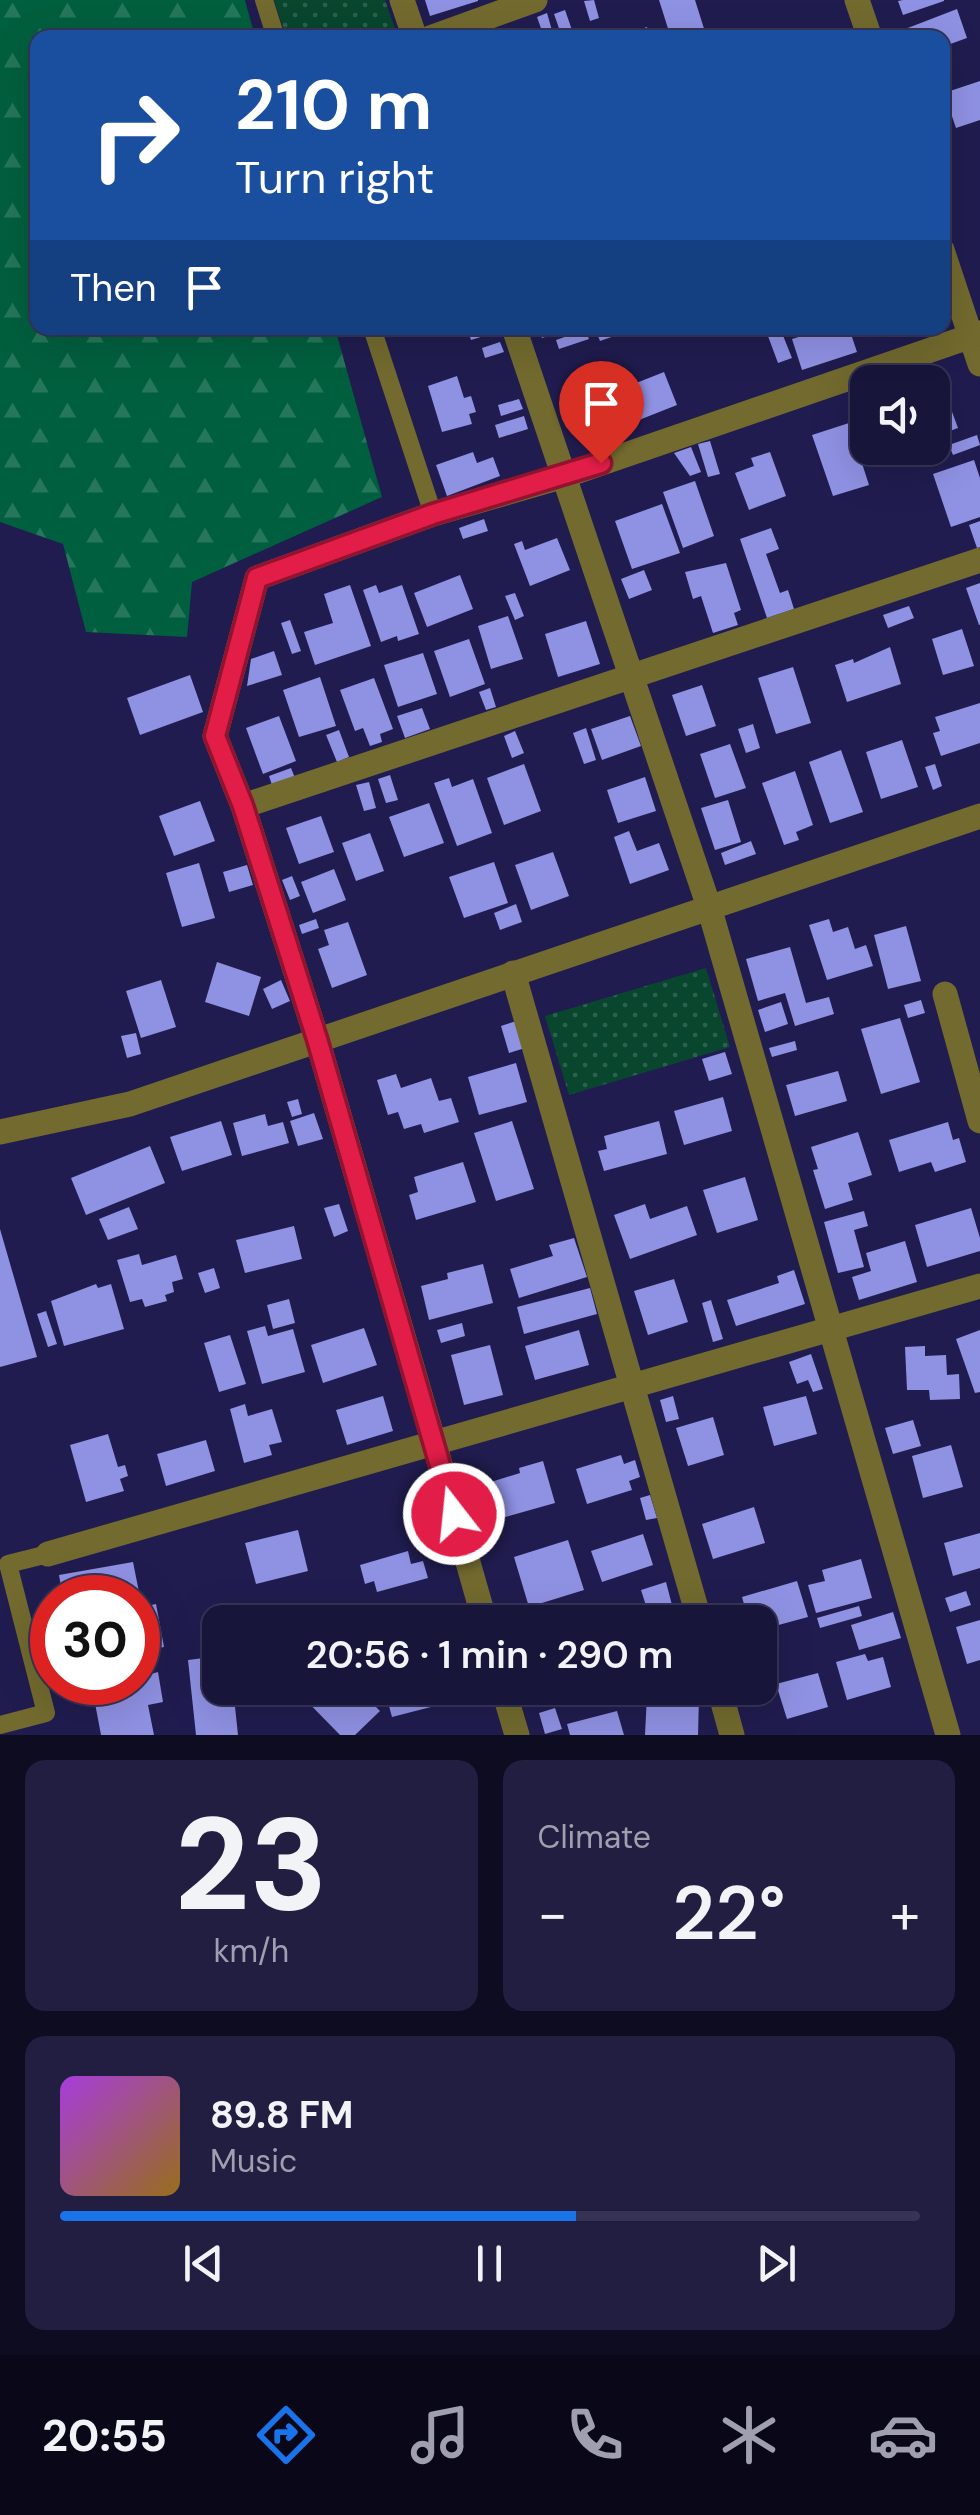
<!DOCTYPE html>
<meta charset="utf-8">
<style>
:root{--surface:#18153b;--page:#211e42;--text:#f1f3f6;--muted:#9f9faf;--line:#363455;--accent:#1a73e8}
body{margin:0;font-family:"DM Sans",sans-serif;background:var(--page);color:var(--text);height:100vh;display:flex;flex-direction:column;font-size:38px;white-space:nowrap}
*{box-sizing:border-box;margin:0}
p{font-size:32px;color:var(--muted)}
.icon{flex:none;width:55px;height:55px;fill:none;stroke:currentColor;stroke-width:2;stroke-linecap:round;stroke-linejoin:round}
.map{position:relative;height:1735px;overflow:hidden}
.details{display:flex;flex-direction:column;gap:25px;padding:25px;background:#0d0c20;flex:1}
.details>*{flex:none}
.banner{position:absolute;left:30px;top:30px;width:920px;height:305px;border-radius:20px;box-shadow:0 10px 40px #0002,0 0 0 2px var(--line);background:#1a4fa0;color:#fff;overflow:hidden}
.buttons{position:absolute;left:850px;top:365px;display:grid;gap:20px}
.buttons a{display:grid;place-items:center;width:100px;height:100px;border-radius:20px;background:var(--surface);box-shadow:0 10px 40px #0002,0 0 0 2px var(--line);font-size:50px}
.speed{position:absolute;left:30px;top:1575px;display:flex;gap:20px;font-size:50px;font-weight:700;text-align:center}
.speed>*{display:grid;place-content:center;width:130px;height:130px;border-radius:50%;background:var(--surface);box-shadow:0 10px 40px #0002,0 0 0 2px var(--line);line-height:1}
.speed .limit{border:15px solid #d22;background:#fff;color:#111}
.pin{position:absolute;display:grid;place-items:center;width:85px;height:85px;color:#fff;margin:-102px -42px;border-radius:50% 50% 50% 0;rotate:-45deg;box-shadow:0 0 10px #0007}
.pin .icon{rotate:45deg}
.me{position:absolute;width:110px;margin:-55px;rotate:344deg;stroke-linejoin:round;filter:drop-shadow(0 0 8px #0008)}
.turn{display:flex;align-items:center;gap:35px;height:210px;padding:0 40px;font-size:45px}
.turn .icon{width:130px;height:130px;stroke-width:2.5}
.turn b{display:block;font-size:70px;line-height:85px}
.then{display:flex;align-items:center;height:95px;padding:0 40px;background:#0003;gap:20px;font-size:38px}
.big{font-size:75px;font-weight:600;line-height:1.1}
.details .card{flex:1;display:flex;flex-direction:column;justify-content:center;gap:15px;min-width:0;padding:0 35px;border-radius:20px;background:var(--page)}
.details .dial{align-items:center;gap:0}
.dial b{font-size:130px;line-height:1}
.song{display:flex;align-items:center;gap:30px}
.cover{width:120px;height:120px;border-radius:15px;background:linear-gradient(135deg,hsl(280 70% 55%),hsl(40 70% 35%))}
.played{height:10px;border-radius:5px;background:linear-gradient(90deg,var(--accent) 60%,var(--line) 60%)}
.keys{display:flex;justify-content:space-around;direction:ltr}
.heat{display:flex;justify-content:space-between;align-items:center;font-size:55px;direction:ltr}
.details .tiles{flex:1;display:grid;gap:25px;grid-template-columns:1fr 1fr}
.card:last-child{grid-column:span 2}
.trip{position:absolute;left:202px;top:1605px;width:575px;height:100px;border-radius:20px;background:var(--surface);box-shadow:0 10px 40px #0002,0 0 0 2px var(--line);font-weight:600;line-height:100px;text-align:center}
.menu{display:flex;height:160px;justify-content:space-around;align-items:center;background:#0a0818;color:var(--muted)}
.menu .icon{width:70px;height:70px}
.menu .current{color:var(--accent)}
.menu b{font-size:45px;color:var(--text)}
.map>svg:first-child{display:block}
.grass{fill:url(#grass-dots)}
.forest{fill:url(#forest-firs)}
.building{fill:#8f91e3}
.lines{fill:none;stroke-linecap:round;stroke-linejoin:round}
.service{stroke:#726a2e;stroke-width:18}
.minor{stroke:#726a2e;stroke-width:25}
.tertiary{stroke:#726a2e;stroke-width:25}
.route-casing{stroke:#92132f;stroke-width:25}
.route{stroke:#e11d48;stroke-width:18}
</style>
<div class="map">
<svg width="980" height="1735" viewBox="0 0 980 1735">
<defs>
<pattern id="grass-dots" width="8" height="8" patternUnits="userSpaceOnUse" patternTransform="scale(2.5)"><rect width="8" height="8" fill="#08462e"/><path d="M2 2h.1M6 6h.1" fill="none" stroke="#2c614d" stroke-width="1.8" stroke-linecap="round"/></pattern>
<pattern id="forest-firs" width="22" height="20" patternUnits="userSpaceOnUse" patternTransform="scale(2.5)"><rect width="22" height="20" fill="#005f3e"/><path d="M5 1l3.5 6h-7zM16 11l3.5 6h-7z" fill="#25765b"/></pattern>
</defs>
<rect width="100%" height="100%" fill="#201c4f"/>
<path class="grass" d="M274 0H385L398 37H286Z
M706 968 730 1047 569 1095 545 1016Z"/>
<path class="forest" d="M0 0H245L255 37 38 38V328H335L382 497 192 582 187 637 86 632 63 544 0 522Z"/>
<path class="building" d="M425 0H478V1L430 16Z
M594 0 599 18 590 21 584 1Z
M659 0H695L706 35 671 38Z
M903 0H944V1L903 15 898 1Z
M957 9 967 38 942 47V38H902L900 31Z
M565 10 572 30 561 34 554 14Z
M547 13 553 34 544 37 537 17Z
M647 27 651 38H618V37Z
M980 81V120L956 128 944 93Z
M467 328H495L497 332 471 340Z
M538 328H571L542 338Z
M595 328H637L600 341Z
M765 328H780L792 358 778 363Z
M828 328H849L857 352 802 370 792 339Z
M585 330 589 339 559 349 556 340Z
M500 342 504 352 485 358 482 348Z
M937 371 958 428 947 432 950 442 934 448 932 382H918L916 378Z
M664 372 677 405 639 420 626 387Z
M457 376 464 398 471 396 476 412 469 414 472 424 442 432 428 386Z
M612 381 622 410 578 425 569 395Z
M519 399 523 409 501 416 498 405Z
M524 416 528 429 499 438 495 425Z
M625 420 630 433 595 446 590 434Z
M868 421V448H890L868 455 858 424Z
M849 423 869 485 833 496 812 435Z
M977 435 980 445 953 455 949 445Z
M710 441 720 474 708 477 698 444Z
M691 447 701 472 690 476 674 453Z
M473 452 477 463 493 457 500 476 447 496 436 465Z
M770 452 786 496 749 510 735 473 754 466 751 458Z
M974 460 980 478V517L951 527 933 474Z
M695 481 714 536 683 548 663 492Z
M662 504 680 553 632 569 615 521Z
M484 519 488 531 463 539 459 528Z
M980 521V547L977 548 969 525Z
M771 528 779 549 766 554 780 593 788 590 794 609 767 618 740 539Z
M557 538 570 570 530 586 514 544 522 541 525 550Z
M726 563 741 610 734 613 738 625 713 633 701 596 693 599 685 572Z
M644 570 652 590 629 599 621 579Z
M460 575 473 609 427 627 414 593Z
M980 583V625H979L966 588Z
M350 585 371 646 315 665 304 632 333 623 324 594Z
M376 585 379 593 402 585 419 634 398 641 397 636 381 642 363 590Z
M515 593 524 616 515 620 505 596Z
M909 606 914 618 888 628 883 615Z
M508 616 523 659 491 669 478 626Z
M290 620 301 651 292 654 281 623Z
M586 621 600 664 558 677 545 634Z
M962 629 974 666 943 675 932 639Z
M469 639 485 684 450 697 434 651Z
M890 647 901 684 847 702 835 665 853 659 854 663Z
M274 651 282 675 247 686 251 659Z
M423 653 437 694 398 707 384 665Z
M793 667 811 723 776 734 758 678Z
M190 675 203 712 140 735 127 698Z
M320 677 336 726 299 737 283 690Z
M374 678 393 729 380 734 382 742 370 746 363 728 355 731 340 690Z
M702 685 716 726 686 736 672 695Z
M490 688 496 707 486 710 479 692Z
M980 703V743L941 756 933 733 940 731 935 717Z
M422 708 430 729 405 738 397 716Z
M279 716 296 761 263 774 246 728Z
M630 716 641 746 602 760 591 729Z
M753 724 760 748 746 753 738 729Z
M586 728 596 760 584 764 573 733Z
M339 730 349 757 337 762 326 735Z
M515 731 524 753 512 758 504 736Z
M902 740 918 787 881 799 866 752Z
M730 744 746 788 715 798 700 754Z
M841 750 863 812 830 823 809 762Z
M524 764 541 811 504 825 487 778Z
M935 764 942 786 933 790 925 767Z
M291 768 295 778 272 785 269 776Z
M795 771 813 825 796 832 799 840 784 845 762 783Z
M390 775 398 800 386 803 378 779Z
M645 777 656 811 618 823 607 790Z
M449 778 452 787 473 779 492 833 457 846 434 783Z
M369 782 376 808 364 811 356 785Z
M728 800 741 842 715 850 701 808Z
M200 801 215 841 174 856 159 816Z
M429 803 444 843 404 857 389 817Z
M321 816 334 852 299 864 286 828Z
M629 831 637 851 659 843 669 870 630 884 614 837Z
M370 833 384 871 356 881 342 843Z
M751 841 756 854 725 865 721 853Z
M553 852 569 896 531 910 515 865Z
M494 862 508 903 464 918 449 877Z
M199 863 215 918 182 927 166 873Z
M247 865 253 885 229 892 223 872Z
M334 869 346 900 313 913 301 882Z
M292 876 300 896 290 900 282 880Z
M516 904 522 922 500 930 494 913Z
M316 919 319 928 302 934 299 925Z
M829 919 833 932 848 927 855 949 866 945 873 966 827 980 809 925Z
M348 922 367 975 332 988 318 949 329 945 324 930Z
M906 926 921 981 888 989 874 935Z
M790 947 806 1003 829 997 834 1014 795 1026 785 993 758 1001 746 959Z
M217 962 261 977 249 1016 205 1002Z
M161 980 176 1027 141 1038 126 991Z
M281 980 290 1001 272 1009 263 989Z
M921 1000 925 1013 908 1018 904 1005Z
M781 1002 788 1024 765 1032 758 1010Z
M900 1018 920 1082 881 1094 861 1029Z
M516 1021 525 1048 509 1053 501 1026Z
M136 1033 141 1054 127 1058 121 1036Z
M795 1041 797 1050 772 1057 769 1048Z
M725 1052 732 1074 709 1081 702 1059Z
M516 1063 527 1102 479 1115 468 1077Z
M838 1071 847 1101 795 1116 786 1085Z
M396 1074 401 1088 431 1078 439 1101 451 1098 459 1122 424 1133 421 1124 404 1129 398 1112 388 1115 377 1080Z
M723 1097 732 1131 684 1145 674 1111Z
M298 1099 302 1114 292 1117 287 1102Z
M314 1113 323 1139 298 1146 290 1121Z
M265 1114 268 1126 283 1122 289 1143 242 1156 233 1123Z
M221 1121 232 1155 182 1171 170 1137Z
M512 1121 534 1189 496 1201 474 1133Z
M659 1121 667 1154 604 1171 598 1151 607 1149 604 1136Z
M948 1122 953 1140 959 1138 966 1162 935 1172 931 1162 899 1172 889 1140Z
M858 1132 872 1175 848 1183 853 1200 825 1209 813 1170 818 1169 811 1147Z
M150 1146 165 1183 86 1215 71 1178Z
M463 1162 476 1202 416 1220 409 1195 418 1192 414 1177Z
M745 1177 758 1220 717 1233 703 1190Z
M339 1204 348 1231 334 1237 324 1208Z
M645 1204 650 1219 687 1206 697 1235 630 1259 614 1215Z
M129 1207 138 1229 108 1240 99 1219Z
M971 1208 980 1238V1251L927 1267 915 1225Z
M864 1211 868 1226 854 1230 864 1267 838 1273 824 1222Z
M294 1226 302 1259 245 1273 236 1240Z
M0 1229 37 1357 0 1367Z
M574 1238 587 1277 519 1298 510 1269 553 1256 549 1245Z
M905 1241 917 1282 859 1300 852 1277 871 1271 866 1253Z
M139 1254 142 1265 176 1255 183 1279 172 1282 174 1292 165 1295 167 1301 145 1307 142 1299 130 1302 117 1260Z
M483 1264 493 1303 429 1320 421 1286 448 1279 447 1273Z
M214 1268 220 1288 205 1293 198 1273Z
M794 1270 805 1304 736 1326 727 1300 779 1283 777 1276Z
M674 1279 688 1322 648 1335 634 1291Z
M96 1284 98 1288 111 1284 124 1329 64 1346 51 1301Z
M590 1288 597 1314 524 1334 517 1307Z
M289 1299 295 1323 273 1329 267 1305Z
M711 1300 723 1339 713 1342 702 1303Z
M46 1311 57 1344 48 1347 37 1314Z
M462 1323 465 1336 441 1343 437 1330Z
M265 1326 268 1336 293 1329 305 1372 262 1384 247 1331Z
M364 1328 377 1365 323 1383 311 1345Z
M579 1330 589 1365 535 1380 525 1346Z
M980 1330V1392L975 1393 956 1339Z
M230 1335 246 1384 219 1392 204 1343Z
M490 1345 503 1395 464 1405 451 1355Z
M925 1346V1356L946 1355 947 1375 959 1374 960 1399 930 1400 929 1390H907L905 1347Z
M811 1354 823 1389 813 1392 808 1380 797 1384 789 1362Z
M383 1396 393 1431 347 1445 336 1410Z
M673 1396 679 1419 666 1422 660 1400Z
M806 1396 817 1434 774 1446 763 1407Z
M245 1404 248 1416 272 1409 282 1442 269 1445 272 1455 244 1463 230 1409Z
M713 1417 724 1455 688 1466 676 1428Z
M913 1420 921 1446 893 1454 885 1428Z
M108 1434 118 1467 125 1465 128 1476 120 1479 124 1491 86 1502 70 1445Z
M206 1440 215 1471 166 1486 157 1454Z
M951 1445 963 1487 923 1498 912 1456Z
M621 1455 624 1464 635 1460 640 1477 629 1481 632 1490 587 1504 576 1469Z
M543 1461 555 1503 502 1518 491 1482 520 1473 519 1468Z
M650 1495 657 1518 646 1520 640 1498Z
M754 1507 765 1543 713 1559 702 1524Z
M298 1530 308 1571 256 1584 245 1543Z
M980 1533V1568L953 1576 944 1543Z
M643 1534 653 1565 602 1582 591 1551Z
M568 1540 584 1590 529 1607 514 1557Z
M408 1551 411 1564 423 1561 428 1578 377 1592 374 1581 365 1584 360 1565Z
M861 1559 872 1598 816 1613 808 1585 825 1581 822 1570Z
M133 1562 142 1607 156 1604 164 1647 146 1650 142 1628 138 1629V1598H63L59 1575Z
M797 1581 808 1617 760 1630V1622H749L742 1597Z
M666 1582 672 1605 648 1612 641 1590Z
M966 1591 971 1605 950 1612 945 1598Z
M277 1605 293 1622H259Z
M859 1606 862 1616 820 1628 817 1618Z
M893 1612 901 1638 859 1650 851 1625Z
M980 1620V1660L967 1664 956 1627Z
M865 1654 868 1661 883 1657 891 1687 847 1700 836 1662Z
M220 1656V1688H233L238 1735H196L188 1660Z
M149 1659 151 1674 158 1672 163 1702 148 1705 154 1735H101L91 1682H138V1661Z
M818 1673 828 1707 787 1719 776 1684Z
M294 1688H357L380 1711 355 1735H340Z
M384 1688H425L431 1707 392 1717Z
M647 1695 699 1698 698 1735H645Z
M555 1708 562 1729 545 1734 539 1713Z
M617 1711 624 1735H570L567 1724Z"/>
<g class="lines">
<path class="service" d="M264 0 276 38
M372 328 433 514
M0 1725 46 1713 8 1564 48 1554"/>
<path class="minor" d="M402 0 415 38
M857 0 870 38
M430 38 535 0
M942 250 980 364
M514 328 709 907 948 1735
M243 806 215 736 257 578 433 514 564 476 980 333
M513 973 700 1622
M945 994 980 1121
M48 1554 434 1443 317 1039 243 806 980 560
M485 1622 434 1443 980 1286
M503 1688 517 1735
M719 1688 732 1735"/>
<path class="tertiary" d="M0 1132 130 1104 980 816"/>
</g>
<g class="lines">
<defs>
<path id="route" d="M454 1514 317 1039 243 806 215 736 257 578 433 514 601 463"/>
</defs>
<use href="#route" class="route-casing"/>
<use href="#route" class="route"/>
</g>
</svg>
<div class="buttons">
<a><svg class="icon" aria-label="sound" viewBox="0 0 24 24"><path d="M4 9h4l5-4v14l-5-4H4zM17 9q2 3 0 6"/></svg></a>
</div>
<div class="speed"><div class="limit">30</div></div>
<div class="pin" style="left:601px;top:463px;background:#d93025"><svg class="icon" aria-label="arrive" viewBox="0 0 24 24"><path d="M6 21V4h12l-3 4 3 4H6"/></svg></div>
<svg class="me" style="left:454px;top:1514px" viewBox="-20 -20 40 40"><circle r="17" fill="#e11d48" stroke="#fff" stroke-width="3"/><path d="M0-11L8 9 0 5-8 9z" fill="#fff"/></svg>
<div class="trip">20:56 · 1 min · 290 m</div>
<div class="banner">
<div class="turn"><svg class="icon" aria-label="right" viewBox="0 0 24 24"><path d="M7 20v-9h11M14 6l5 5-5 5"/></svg><div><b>210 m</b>Turn right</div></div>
<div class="then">Then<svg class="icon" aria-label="arrive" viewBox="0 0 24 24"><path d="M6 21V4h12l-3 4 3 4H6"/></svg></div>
</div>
</div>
<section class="details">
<div class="tiles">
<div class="card dial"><b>23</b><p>km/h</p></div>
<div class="card"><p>Climate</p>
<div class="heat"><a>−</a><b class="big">22°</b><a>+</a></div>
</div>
<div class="card">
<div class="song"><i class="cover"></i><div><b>89.8 FM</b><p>Music</p></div></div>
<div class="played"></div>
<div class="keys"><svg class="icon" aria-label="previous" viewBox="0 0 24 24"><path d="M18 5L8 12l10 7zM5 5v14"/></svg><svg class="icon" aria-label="pause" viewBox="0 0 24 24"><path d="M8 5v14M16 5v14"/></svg><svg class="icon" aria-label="next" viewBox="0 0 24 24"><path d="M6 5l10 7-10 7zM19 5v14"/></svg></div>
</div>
</div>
</section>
<nav class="menu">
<b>20:55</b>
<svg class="icon current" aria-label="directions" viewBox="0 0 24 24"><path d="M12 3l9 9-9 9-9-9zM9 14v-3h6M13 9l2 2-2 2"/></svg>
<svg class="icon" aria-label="music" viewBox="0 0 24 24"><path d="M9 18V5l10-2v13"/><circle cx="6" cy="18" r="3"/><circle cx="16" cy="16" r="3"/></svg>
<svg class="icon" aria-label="phone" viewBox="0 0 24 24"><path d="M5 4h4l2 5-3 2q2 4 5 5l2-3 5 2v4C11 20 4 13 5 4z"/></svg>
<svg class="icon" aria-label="climate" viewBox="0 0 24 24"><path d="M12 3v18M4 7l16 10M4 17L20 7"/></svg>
<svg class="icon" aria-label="car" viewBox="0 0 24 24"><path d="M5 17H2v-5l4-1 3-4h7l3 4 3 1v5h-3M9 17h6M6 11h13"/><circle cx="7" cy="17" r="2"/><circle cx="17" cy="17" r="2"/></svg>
</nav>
